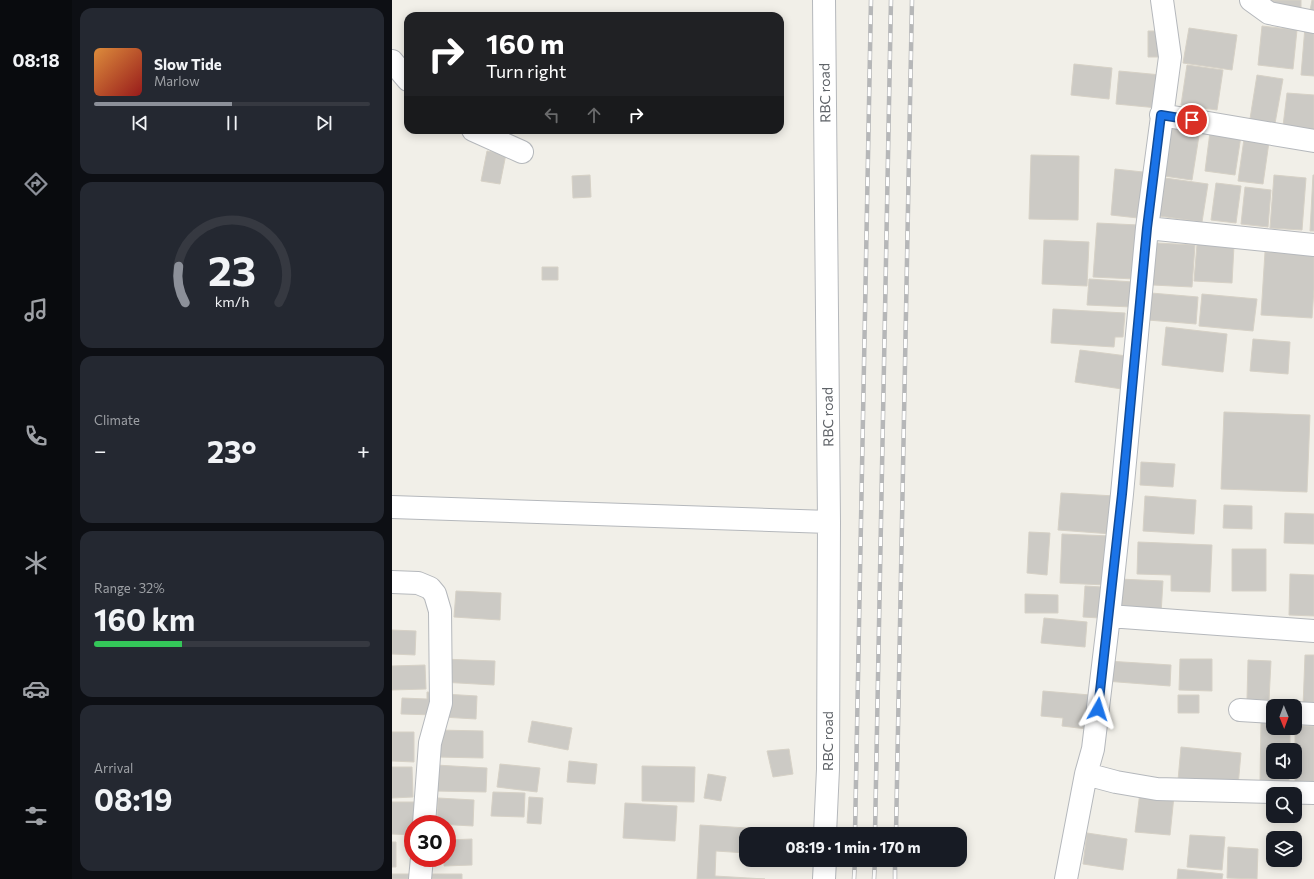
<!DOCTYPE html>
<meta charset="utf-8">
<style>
:root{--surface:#171b24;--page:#242831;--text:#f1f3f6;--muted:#9ea1a6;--line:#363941;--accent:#8c9099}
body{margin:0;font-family:Commissioner,sans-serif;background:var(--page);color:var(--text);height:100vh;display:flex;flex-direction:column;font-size:15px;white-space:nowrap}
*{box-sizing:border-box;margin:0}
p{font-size:13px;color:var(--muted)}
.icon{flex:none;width:22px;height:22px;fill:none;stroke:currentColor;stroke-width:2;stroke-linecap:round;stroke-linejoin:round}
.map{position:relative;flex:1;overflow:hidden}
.drawer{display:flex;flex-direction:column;gap:8px;padding:8px;background:#0d0f14;width:320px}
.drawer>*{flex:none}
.top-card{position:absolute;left:12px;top:12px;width:380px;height:122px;border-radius:12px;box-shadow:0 2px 10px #0003;background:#202124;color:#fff;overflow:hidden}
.needle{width:26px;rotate:179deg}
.controls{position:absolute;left:874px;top:699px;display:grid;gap:8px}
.controls a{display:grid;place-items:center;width:36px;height:36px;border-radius:8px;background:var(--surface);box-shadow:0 2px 10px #0003;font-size:20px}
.speed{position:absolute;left:12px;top:815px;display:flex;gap:8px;font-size:20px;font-weight:700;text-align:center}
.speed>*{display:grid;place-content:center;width:52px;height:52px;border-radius:50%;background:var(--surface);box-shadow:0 2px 10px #0003;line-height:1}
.speed .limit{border:6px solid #d22;background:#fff;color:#111}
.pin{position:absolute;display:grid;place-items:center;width:34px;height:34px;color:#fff;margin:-17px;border:2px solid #fff;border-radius:50%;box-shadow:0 1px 4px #0007}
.me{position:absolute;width:44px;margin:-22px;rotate:6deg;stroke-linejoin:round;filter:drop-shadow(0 0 3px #0008)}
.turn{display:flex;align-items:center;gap:14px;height:84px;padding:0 16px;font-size:18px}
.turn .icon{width:52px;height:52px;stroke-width:2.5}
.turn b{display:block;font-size:28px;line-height:34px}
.lanes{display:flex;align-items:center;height:38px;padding:0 16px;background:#0003;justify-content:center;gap:20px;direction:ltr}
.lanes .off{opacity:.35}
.big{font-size:30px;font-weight:700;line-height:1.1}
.drawer .tile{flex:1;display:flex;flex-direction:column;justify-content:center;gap:6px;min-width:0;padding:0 14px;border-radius:12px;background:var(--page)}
.drawer .dial{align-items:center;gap:0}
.dial svg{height:104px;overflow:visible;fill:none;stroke:var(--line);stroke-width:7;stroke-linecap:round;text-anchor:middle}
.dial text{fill:var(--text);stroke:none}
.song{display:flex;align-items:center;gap:12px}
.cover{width:48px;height:48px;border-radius:6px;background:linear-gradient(135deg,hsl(30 70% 55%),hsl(0 70% 35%))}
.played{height:4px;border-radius:2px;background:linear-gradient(90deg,var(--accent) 50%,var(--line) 50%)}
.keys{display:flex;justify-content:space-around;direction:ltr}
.heat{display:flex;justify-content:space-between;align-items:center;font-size:22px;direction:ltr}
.charge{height:6px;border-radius:3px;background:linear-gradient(90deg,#34c759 32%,var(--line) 0)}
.trip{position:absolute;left:347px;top:827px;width:228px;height:40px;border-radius:12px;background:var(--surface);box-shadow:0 2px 10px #0003;font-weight:700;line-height:40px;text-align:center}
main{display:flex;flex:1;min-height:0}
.menu{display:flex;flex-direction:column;width:72px;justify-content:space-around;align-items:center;background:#090b0e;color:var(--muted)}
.menu .icon{width:28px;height:28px}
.menu .selected{color:var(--accent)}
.menu b{font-size:18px;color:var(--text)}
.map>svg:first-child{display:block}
.building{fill:#cccac5;stroke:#d6d1c6}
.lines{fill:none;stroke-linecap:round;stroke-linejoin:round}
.minor-casing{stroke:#b5b8bc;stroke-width:24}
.minor{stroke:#fff;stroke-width:22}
.rail-casing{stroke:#b6b7b8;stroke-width:4.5}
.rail{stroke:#fff;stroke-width:3;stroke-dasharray:9;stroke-linecap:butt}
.route-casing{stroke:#114b97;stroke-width:10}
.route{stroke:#1a73e8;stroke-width:7}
.labels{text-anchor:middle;stroke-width:4;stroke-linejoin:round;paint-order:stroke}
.street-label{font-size:14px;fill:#5f6368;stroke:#fff}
</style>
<main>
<nav class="menu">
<b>08:18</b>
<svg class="icon selected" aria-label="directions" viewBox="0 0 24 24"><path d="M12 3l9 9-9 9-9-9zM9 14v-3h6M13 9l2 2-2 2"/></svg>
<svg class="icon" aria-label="music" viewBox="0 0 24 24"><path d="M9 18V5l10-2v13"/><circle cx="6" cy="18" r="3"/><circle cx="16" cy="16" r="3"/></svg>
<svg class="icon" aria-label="phone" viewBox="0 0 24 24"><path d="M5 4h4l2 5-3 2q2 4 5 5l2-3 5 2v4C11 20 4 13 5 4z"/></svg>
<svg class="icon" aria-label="climate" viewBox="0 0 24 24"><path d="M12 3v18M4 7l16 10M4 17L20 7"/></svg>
<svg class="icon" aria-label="car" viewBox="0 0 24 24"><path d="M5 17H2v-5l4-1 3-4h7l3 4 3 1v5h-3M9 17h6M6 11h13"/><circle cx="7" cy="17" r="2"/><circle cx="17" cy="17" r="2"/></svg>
<svg class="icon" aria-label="filters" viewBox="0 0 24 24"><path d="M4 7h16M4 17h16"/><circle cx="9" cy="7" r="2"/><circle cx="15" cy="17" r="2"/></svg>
</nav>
<section class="drawer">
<div class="tile">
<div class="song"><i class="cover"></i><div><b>Slow Tide</b><p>Marlow</p></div></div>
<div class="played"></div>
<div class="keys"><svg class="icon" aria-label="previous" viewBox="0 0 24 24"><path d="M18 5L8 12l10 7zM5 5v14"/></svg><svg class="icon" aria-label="pause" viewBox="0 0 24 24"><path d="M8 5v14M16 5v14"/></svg><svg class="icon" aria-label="next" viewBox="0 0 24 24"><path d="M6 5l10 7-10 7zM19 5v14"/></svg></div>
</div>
<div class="tile dial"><svg viewBox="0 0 100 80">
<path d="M14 69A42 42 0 1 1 86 69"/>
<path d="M14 69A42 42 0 0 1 9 41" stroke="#8c9099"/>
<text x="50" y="56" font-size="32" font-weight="700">23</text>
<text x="50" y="72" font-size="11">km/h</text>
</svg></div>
<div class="tile"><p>Climate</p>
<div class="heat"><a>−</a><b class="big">23°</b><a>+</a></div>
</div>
<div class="tile"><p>Range · 32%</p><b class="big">160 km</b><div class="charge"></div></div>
<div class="tile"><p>Arrival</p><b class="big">08:19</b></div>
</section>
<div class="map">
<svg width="922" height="879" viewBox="0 0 922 879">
<rect width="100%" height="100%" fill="#f1efe8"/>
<path class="building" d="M876 0H909V10L876 4Z
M920 0H922V17L917 16Z
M870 26 905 30 901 69 866 65Z
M913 27 922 28V76L909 75Z
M797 28 845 35 840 70 791 63Z
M756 31H773V57H756Z
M682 64 720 68 717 99 679 95Z
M795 65 831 70 825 110 789 105Z
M727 71 769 75 766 108 724 104Z
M865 75 891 79 882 129 857 125Z
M895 93 922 95V130L891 126Z
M774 118 809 123 800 180 765 175Z
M818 132 849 136 843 175 813 171Z
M852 139 877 142 871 184 846 181Z
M95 151 114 154 108 184 89 181Z
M639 155 687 156 686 220 637 219Z
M723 169 751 172 746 218 719 215Z
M198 175 199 197 181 198 180 176Z
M882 175 914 178 910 230 878 228Z
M921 175H922V231H918Z
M773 178 816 184 810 222 767 216Z
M824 183 849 186 844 223 819 220Z
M853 187 879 190 876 227 849 224Z
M705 223 746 225 743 279 701 277Z
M652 240 697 242 695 286 650 284Z
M764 243 803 245 800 287 761 285Z
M805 244 842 246 840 283 802 281Z
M873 252 922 255V289L920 318 869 315Z
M150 267H166V280H150Z
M697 279 741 282 740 307 695 305Z
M759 293 806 297 804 324 756 320Z
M810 294 865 299 861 331 807 326Z
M661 309 733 313 731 337H723L722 347 659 343Z
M774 327 835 334 831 372 770 365Z
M861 339 898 342 896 374 858 371Z
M688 350 735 356 730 389 683 382Z
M832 412 918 415 915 492 829 489Z
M749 462 783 464 781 487 748 485Z
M669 493 723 496 720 534 666 530Z
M753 496 804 500 802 534 751 531Z
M832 505 860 506V529L831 528Z
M893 513 922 514V544L892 543Z
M637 532 658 533 655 575 635 573Z
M670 534 718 536 715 585 668 583Z
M746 542 820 545 818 592 779 591V575L745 574Z
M840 549H874V591H840Z
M898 574 922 575V616L897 615Z
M727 579 771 581 769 614 725 612Z
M693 586 710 587 708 618 691 617Z
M64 591 109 593 108 620 62 617Z
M633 594 666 595V613H633Z
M652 618 695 622 693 647 649 643Z
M0 630 24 631 23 655 0 654Z
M913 655H922V707H911Z
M50 659 103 661 102 685 49 682Z
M788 659H820V691L787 690Z
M856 660 879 661 877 700 855 699Z
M715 661 779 665 778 686 713 681Z
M33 665 34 689 0 690V666Z
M651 691 698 695 695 729 670 726 671 718 649 716Z
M35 692 45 693 44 715 9 714 10 698 35 699Z
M52 694 85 696 84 719 50 717Z
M786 695H807V713H786Z
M140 721 180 728 176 750 136 742Z
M869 722 881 723V728H898V750H881V772H897V784L868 783Z
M903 726H922V785H903Z
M46 730 91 731V758L45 757Z
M0 732H22V762L0 761Z
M789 747 849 753 846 786 786 780Z
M397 749 401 774 381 777 375 751Z
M177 761 205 764 203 784 175 782Z
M108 764 148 768 145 792 105 787Z
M44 765 95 768 94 792 43 791Z
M250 766 303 767 302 802 250 801Z
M0 767H20L21 797 0 798Z
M316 774 334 777 329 801 312 798Z
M101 792 133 793 132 817 99 816Z
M748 792 782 796 778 835 743 832Z
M137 797 151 798 149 824 135 823Z
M46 798 82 800 81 826 45 824Z
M0 802H23L21 835 0 834Z
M233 803 285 806 283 841 231 838Z
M308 825 387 830V834H354V853L324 851 323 876 373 879H305Z
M695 833 735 839 731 870 691 864Z
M798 835 833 837 830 870 795 867Z
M80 839V865L52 866V858H55V840Z
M0 842H4V867H0Z
M836 847 866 849 865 879 835 878Z
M786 869 831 874 830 879H785Z
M0 874H17V879H0Z
M36 874H70V879H36Z"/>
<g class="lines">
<defs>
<path id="minor" d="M432 0 437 522 436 769 433 834
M770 0 778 57 755 228 922 245
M859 0 877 13 922 22
M0 61 16 80
M769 115 922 141
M81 130 130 152
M755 228 730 494 717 616 701 749 694 774 724 782 765 789 922 793
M0 507 437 522
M0 582 26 583 38 588 43 594 48 611 49 703 38 743 32 824
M717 616 922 631
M848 710 881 712
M903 713 922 714
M28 879 30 858
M432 879 433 860
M674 879 694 774"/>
</defs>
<use href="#minor" class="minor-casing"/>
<use href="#minor" class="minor"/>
<defs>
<path id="rail" d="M463 834 479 0
M483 834 499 0
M504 834 520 0
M462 879 463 860
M482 879 483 860
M503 879V860"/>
</defs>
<use href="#rail" class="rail-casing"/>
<use href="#rail" class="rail"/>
</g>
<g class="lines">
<defs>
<path id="route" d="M706 709 730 494 755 228 769 115 800 120"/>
</defs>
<use href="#route" class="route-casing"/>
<use href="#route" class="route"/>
</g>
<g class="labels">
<g class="street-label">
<text transform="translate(433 93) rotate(-91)" y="5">RBC road</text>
<text transform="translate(436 417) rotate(-91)" y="5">RBC road</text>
<text transform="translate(436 741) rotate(-90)" y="5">RBC road</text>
</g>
</g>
</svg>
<div class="controls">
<a><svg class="needle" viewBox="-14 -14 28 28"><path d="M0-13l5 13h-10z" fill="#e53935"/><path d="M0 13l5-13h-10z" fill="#9ea1a6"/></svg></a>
<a><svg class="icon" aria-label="sound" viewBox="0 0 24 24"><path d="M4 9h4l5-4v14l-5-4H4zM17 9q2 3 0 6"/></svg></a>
<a><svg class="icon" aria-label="search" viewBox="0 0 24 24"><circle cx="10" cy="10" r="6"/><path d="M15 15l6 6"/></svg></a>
<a><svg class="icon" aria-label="layers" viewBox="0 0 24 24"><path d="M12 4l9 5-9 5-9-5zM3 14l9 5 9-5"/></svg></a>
</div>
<div class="speed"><div class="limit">30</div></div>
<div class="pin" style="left:800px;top:120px;background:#d93025"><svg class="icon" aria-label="arrive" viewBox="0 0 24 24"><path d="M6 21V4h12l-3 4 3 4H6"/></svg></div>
<svg class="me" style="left:706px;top:709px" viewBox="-20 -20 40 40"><path d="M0-17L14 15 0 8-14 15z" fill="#1a73e8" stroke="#fff" stroke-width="4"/></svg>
<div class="trip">08:19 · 1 min · 170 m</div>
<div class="top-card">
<div class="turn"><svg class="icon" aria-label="right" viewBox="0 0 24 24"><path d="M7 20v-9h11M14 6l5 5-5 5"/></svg><div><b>160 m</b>Turn right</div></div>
<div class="lanes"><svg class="icon off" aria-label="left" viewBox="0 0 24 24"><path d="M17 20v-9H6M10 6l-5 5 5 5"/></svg><svg class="icon off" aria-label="ahead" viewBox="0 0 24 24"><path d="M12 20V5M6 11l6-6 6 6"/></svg><svg class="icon" aria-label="right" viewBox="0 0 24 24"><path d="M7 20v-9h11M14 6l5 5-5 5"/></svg></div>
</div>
</div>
</main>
